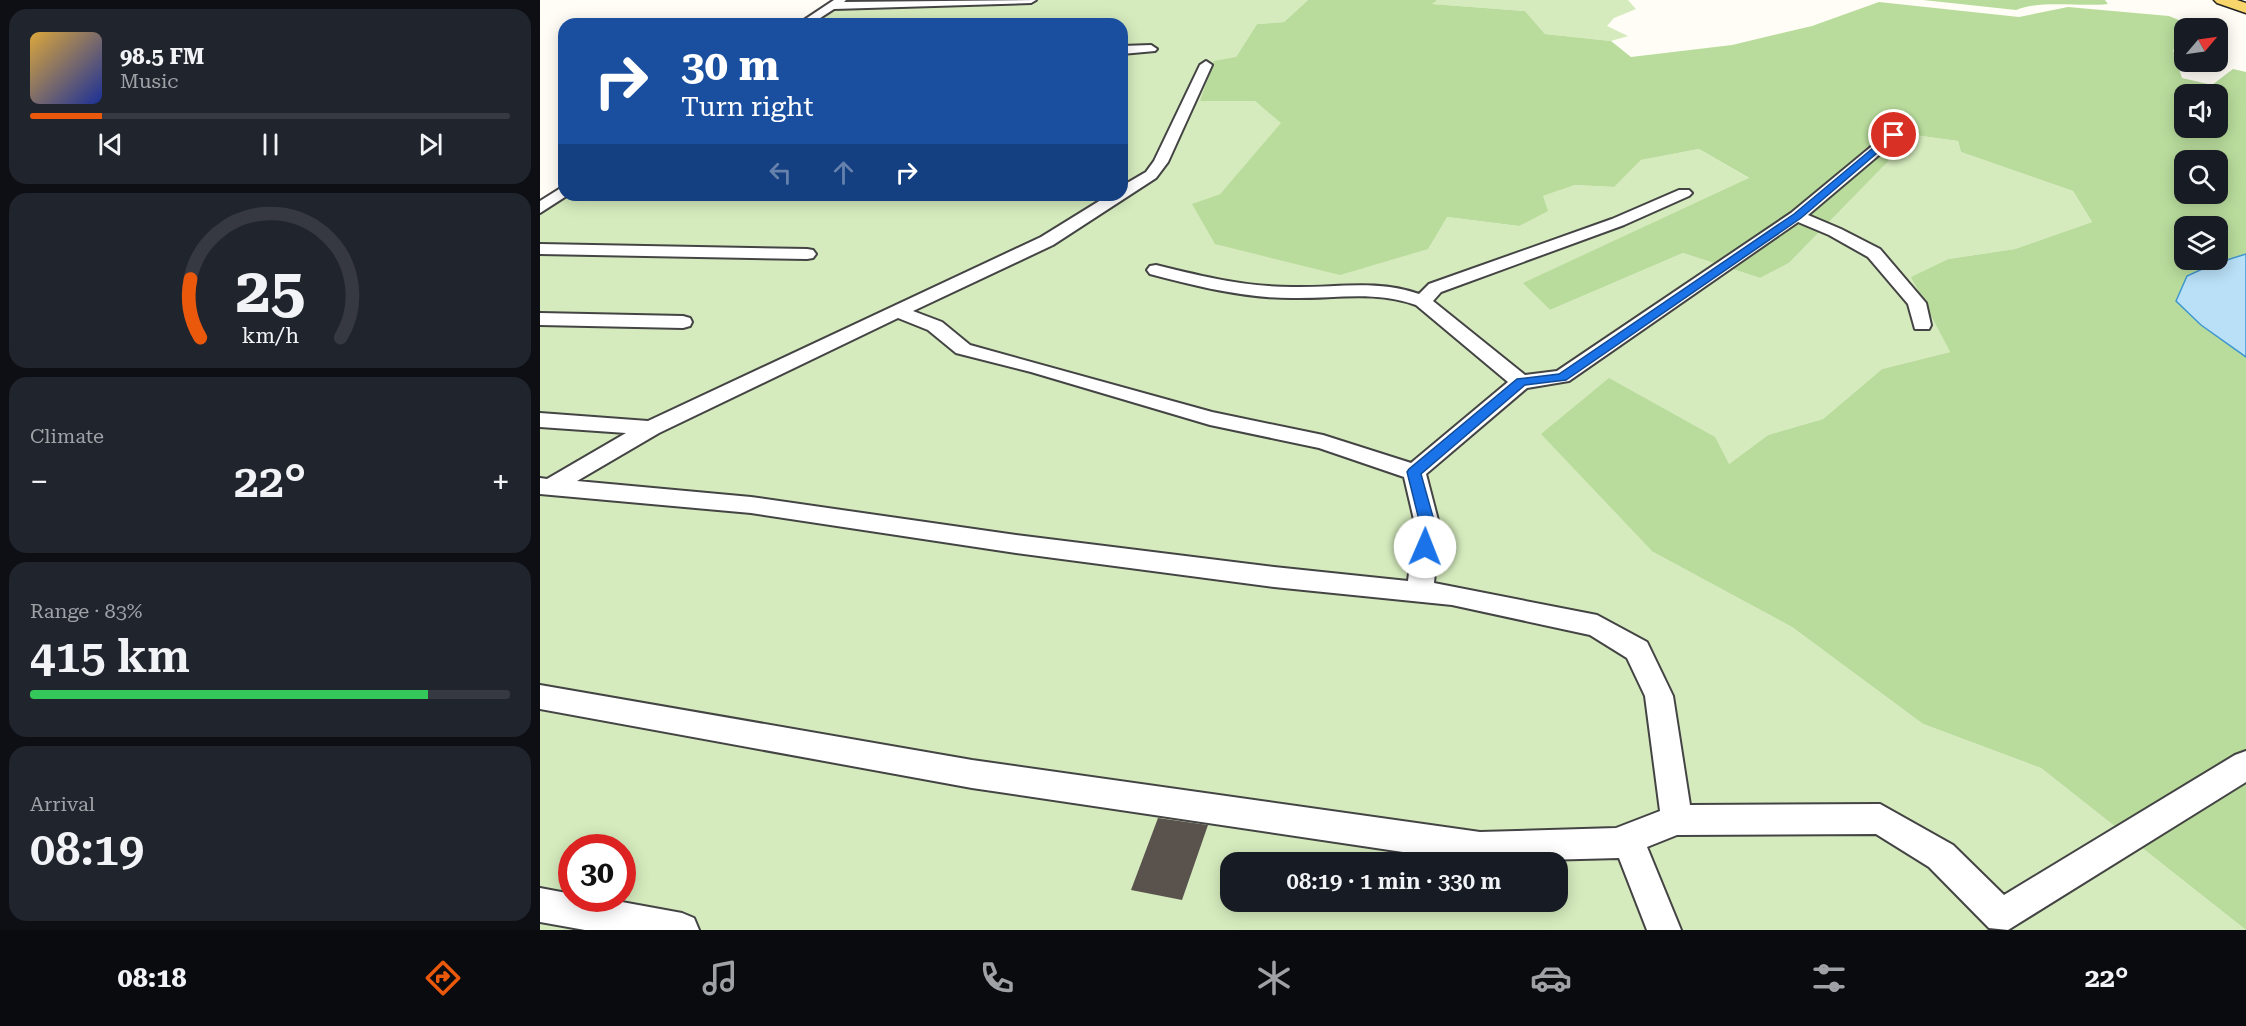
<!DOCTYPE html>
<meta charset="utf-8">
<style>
:root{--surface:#171b24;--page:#20242c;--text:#f1f3f6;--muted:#9ea1a6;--line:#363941;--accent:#ea580c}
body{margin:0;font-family:"Roboto Serif",serif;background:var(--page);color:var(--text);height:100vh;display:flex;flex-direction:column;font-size:22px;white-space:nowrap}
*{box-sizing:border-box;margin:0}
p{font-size:20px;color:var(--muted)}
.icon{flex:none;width:33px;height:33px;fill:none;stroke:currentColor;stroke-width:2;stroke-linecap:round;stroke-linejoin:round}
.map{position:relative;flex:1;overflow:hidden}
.side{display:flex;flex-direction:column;gap:9px;padding:9px;background:#0d0f14;width:540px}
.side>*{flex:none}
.hud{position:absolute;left:18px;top:18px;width:570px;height:183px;border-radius:18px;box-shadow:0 3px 15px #0003;background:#1a4fa0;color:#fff;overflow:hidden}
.needle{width:39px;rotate:61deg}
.buttons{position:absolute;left:1634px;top:18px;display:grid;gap:12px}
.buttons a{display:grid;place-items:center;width:54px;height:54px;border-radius:12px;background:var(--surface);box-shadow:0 3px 15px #0003;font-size:30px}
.speed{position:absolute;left:18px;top:834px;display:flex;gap:12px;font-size:30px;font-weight:700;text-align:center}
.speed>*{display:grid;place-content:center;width:78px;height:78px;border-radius:50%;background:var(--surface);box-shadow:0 3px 15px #0003;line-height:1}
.speed .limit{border:9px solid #d22;background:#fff;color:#111}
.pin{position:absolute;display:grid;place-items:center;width:51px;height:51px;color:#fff;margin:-26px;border:3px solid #fff;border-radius:50%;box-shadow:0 2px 6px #0007}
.me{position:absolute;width:66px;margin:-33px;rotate:1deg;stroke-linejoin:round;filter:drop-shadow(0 0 4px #0008)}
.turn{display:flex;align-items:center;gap:21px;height:126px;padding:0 24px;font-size:27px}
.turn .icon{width:78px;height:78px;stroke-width:2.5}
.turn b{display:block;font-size:42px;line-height:51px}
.lanes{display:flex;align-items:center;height:57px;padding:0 24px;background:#0003;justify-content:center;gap:30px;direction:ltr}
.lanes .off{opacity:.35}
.big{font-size:45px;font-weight:600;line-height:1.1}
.side .widget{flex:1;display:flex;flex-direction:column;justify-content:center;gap:9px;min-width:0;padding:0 21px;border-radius:18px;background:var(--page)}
.side .dial{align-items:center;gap:0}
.dial svg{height:156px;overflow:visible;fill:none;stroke:var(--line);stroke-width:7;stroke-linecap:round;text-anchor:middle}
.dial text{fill:var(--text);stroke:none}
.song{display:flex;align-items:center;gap:18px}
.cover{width:72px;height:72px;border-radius:9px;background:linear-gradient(135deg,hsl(40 70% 55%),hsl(230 70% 35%))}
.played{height:6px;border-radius:3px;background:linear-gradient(90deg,var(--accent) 15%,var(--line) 15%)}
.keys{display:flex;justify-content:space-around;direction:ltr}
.heat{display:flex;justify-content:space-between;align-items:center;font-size:33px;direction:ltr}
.charge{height:9px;border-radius:4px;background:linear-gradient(90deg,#34c759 83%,var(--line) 0)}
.trip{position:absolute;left:680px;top:852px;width:348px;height:60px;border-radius:18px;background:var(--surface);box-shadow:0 3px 15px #0003;font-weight:600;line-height:60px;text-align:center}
.tabs{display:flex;height:96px;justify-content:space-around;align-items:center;background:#090b0e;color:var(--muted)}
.tabs .icon{width:42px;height:42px}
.tabs .selected{color:var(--accent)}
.tabs b{font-size:27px;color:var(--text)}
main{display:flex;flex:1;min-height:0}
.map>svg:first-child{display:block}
.green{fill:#d5ebbd;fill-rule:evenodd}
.forest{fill:#b9dc9c;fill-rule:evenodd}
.water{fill:#b9e0f7;stroke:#3f96cf;stroke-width:1.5}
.building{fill:#5a524d}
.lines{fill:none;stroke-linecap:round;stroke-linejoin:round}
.minor-casing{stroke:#444;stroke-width:4}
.primary-casing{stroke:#222;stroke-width:3}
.minor{fill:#fff;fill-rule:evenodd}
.primary{fill:#f9d66b;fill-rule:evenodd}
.route{fill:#1a73e8;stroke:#114b97;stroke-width:1.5}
</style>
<main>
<section class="side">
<div class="widget">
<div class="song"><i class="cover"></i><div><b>98.5 FM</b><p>Music</p></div></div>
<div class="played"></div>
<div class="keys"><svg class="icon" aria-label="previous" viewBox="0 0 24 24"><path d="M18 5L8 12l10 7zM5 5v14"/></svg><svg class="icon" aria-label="pause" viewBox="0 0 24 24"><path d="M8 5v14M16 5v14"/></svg><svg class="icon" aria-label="next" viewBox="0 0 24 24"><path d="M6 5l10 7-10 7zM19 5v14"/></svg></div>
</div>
<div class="widget dial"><svg viewBox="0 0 100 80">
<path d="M14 69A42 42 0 1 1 86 69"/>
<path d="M14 69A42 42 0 0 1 9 39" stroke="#ea580c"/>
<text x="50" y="56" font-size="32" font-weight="700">25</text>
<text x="50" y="72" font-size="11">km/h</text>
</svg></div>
<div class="widget"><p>Climate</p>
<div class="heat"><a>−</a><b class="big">22°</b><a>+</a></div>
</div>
<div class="widget"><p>Range · 83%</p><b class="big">415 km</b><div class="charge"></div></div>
<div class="widget"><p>Arrival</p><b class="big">08:19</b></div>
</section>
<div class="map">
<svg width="1706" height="930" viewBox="0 0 1706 930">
<rect width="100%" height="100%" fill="#fffdf5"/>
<path class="green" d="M307 0H768L744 22 717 24 696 57 660 101H715L742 123 680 194 653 204 907 217 979 226 1003 196 1035 185 1073 187 1101 160 1159 149 1210 179 984 283 1010 310 1143 253 1220 278 1249 263 1374 135 1418 141 1421 152 1533 191 1552 222 1475 249 1408 259 1372 277 1410 352 1342 369 1283 419 1228 435 1189 464 1113 552 1252 627 1383 724 1501 768 1706 930H0V207L24 195H582V24H272ZM32 848H82V898H32ZM690 862H1017V902H690Z
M897 0H1088L1096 9 1074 18 1067 26 1088 36 1071 41 1005 34 985 11 891 4Z"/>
<path class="forest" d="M768 0H897L892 4 985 11 1005 34 1071 41 1091 57 1192 45 1272 26 1339 2 1479 17 1528 7 1629 16 1658 28H1644V43L1633 50 1642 78 1672 85 1693 69 1706 72V254L1671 265 1647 276 1636 301 1661 325 1706 357V930L1501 768 1383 724 1252 627 1113 552 1001 434 1069 378 1175 437 1189 464 1228 435 1283 419 1342 369 1410 352 1371 277 1408 259 1475 249 1552 222 1533 191 1421 152 1418 141 1374 135 1249 263 1220 278 1143 253 1010 310 983 283 1209 178 1159 149 1101 160 1074 187 1035 185 1003 196 1008 211 979 226 907 217 888 249 800 275 675 244 652 204 680 194 741 123 715 101H660L674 61 696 57 717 24 744 22ZM1644 94H1677V128H1644ZM1644 160H1677V194H1644ZM1644 226H1677V260H1644Z
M1383 0H1565L1568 4C1539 7 1500 0 1476 10Z"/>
<path class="water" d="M1706 254V357L1661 325 1636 301 1647 276 1671 265Z"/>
<path class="building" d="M618 818 668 825 642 900 591 890Z"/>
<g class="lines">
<defs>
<path id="minor" d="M294 0H306L304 2 496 0 491 3 294 9 271 24H258Z
M530 20 534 21 535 24H490L496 21Z
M611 45 617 49 615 51 582 54V46Z
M666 61 672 65 628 162 616 178 513 245 373 311 402 322 430 345 672 412 783 435 871 463 968 382 876 305C834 290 794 299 751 298 703 298 656 286 610 274L607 270 610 266 616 265C660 276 706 287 752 287 795 288 837 279 879 294L889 284 1072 219 1139 190H1149L1152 193 1149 196 1084 225 901 292 893 301 985 375 1017 371 1251 213 1349 132H1359L1361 135 1359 138 1268 215 1301 229 1340 249 1386 303 1391 325 1389 329H1375L1368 304 1328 257 1289 235 1258 222 1029 381 987 388 886 474 899 524 894 583 1057 615 1107 642 1133 696 1150 805 1340 804 1413 845 1464 895 1695 755 1706 751V782L1468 930 1449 928 1389 867 1336 834 1137 835 1107 847 1141 930H1107L1079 858 930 862 432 788 0 709V685L432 760 940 832 1076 828 1120 811 1105 696 1087 658 1050 635 912 605 734 587 476 553 211 513 0 494V478L7 479 86 433 0 427V413L108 421 501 237 569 195H582V186L606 172 614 161 660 65ZM358 318 388 330 416 353 491 372 670 425 779 448 864 477 875 524 868 581 734 567 476 535 211 497 37 481 119 433Z
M24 186V195H28L0 213V201Z
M0 244 267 249 273 250 276 254 273 258 267 259 0 254Z
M0 313 143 316 150 318 152 322 150 326 143 328 0 325Z
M0 888 32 894V898H60L142 913 154 918 159 930H45L0 922Z"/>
<path id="primary" d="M1674 0H1697L1706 3V13L1677 3Z"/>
</defs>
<use href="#minor" class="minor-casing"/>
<use href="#primary" class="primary-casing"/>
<use href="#minor" class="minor"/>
<use href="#primary" class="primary"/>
</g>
<path class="route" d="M1351 133 1358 135 1261 218 1026 380 985 385 881 474 895 524 890 551H880L877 547 880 524 867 472 869 469 977 379 1019 374 1254 214Z"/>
</svg>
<div class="buttons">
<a><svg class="needle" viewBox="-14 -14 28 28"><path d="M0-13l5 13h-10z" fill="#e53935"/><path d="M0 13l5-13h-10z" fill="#9ea1a6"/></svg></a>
<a><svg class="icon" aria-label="sound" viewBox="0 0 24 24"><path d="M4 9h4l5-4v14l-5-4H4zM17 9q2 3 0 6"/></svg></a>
<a><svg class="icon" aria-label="search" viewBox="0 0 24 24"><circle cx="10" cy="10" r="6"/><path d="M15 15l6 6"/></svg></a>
<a><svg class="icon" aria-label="layers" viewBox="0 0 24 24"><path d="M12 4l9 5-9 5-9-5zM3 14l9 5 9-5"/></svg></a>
</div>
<div class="speed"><div class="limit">30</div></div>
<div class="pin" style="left:1354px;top:135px;background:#d93025"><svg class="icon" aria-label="arrive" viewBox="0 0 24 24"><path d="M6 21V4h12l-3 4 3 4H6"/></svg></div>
<svg class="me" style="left:885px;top:547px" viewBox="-20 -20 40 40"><circle r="19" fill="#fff"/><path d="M0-13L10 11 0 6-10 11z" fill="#1a73e8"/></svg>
<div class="trip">08:19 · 1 min · 330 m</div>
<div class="hud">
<div class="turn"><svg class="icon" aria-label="right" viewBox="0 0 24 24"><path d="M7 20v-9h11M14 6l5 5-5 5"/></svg><div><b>30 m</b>Turn right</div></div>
<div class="lanes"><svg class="icon off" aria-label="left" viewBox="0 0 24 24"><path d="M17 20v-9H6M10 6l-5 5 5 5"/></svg><svg class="icon off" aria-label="ahead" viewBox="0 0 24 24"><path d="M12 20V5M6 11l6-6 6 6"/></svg><svg class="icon" aria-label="right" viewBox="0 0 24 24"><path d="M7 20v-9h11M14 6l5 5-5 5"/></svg></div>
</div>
</div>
</main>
<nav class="tabs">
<b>08:18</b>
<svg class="icon selected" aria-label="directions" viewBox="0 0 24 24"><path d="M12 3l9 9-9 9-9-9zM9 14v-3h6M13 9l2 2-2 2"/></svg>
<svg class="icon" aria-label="music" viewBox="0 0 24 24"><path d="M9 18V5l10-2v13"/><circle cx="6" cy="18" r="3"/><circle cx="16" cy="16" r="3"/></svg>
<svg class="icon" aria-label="phone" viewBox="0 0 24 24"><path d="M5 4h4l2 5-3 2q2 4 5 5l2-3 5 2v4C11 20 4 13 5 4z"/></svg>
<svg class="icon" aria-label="climate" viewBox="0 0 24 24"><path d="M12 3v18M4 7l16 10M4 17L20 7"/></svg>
<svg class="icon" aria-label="car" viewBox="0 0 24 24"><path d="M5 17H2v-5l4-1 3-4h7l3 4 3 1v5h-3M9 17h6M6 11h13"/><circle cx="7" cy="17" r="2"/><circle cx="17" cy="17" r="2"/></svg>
<svg class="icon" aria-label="filters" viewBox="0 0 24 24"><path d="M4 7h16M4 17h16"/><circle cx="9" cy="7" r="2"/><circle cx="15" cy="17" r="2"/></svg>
<b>22°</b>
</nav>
